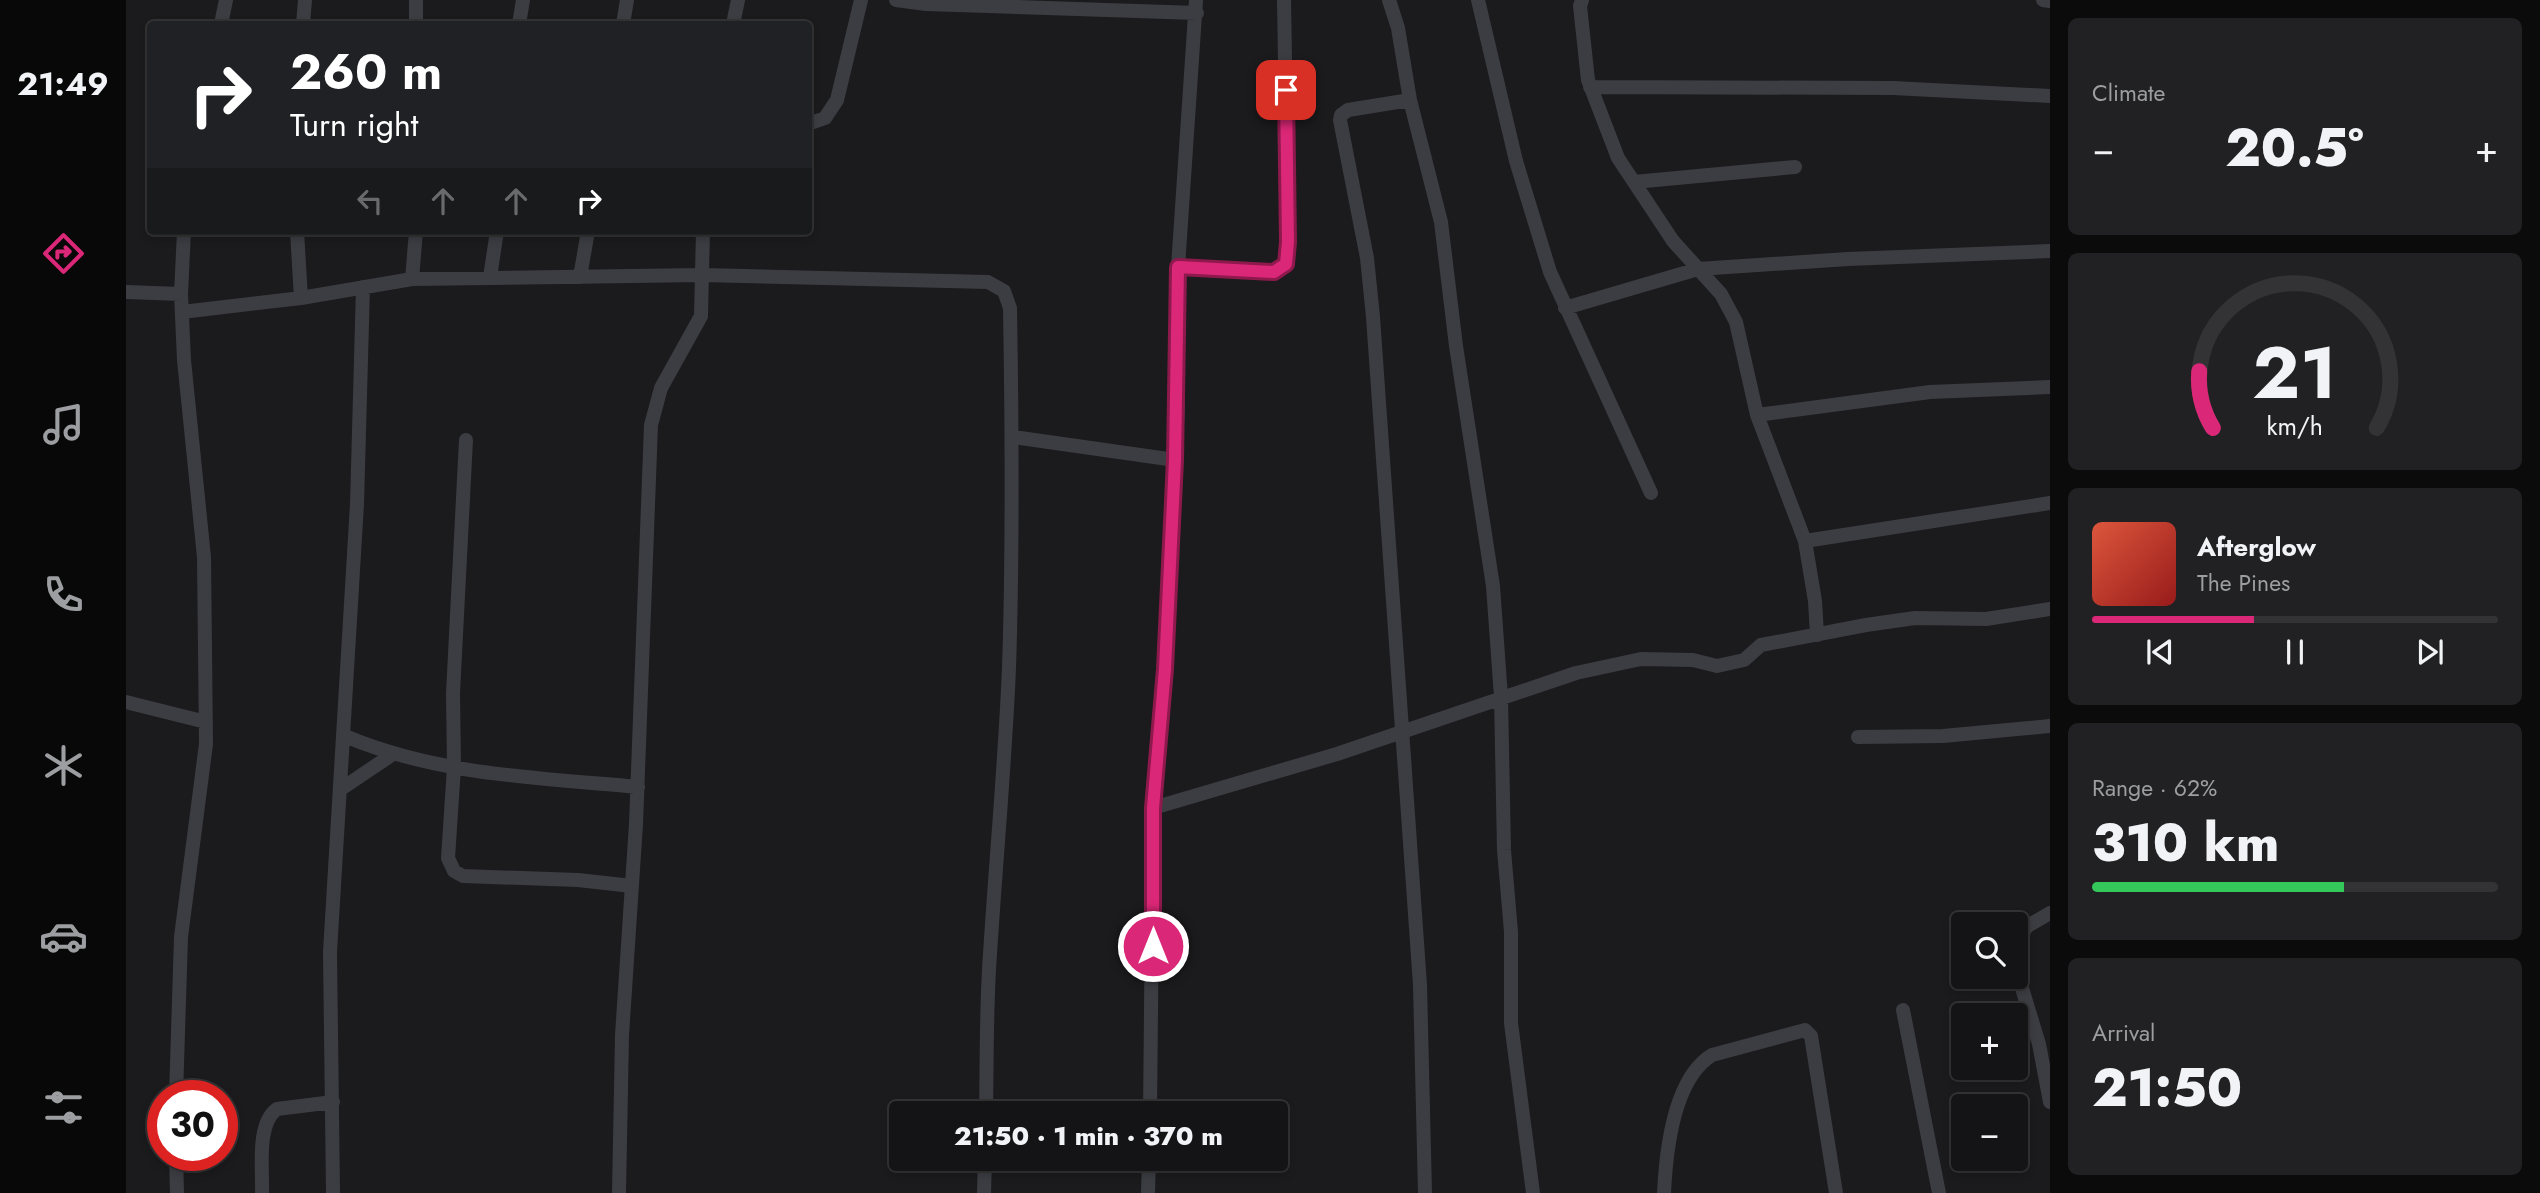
<!DOCTYPE html>
<meta charset="utf-8">
<style>
:root{--surface:#141416;--page:#212123;--text:#f1f3f6;--muted:#9d9ea1;--line:#333335;--accent:#db2777}
body{margin:0;font-family:Jost,sans-serif;background:var(--page);color:var(--text);height:100vh;display:flex;flex-direction:column;font-size:26px;white-space:nowrap}
*{box-sizing:border-box;margin:0}
p{font-size:23px;color:var(--muted)}
.icon{flex:none;width:38px;height:38px;fill:none;stroke:currentColor;stroke-width:2;stroke-linecap:round;stroke-linejoin:round}
.map{position:relative;flex:1;overflow:hidden}
.drawer{display:flex;flex-direction:column;gap:18px;padding:18px;background:#0b0b0c;width:490px}
.drawer>*{flex:none}
.top-card{position:absolute;left:21px;top:21px;width:665px;height:214px;border-radius:7px;box-shadow:0 4px 10px #0003,0 0 0 2px var(--line);background:#202124;color:#fff;overflow:hidden}
.tools{position:absolute;left:1825px;top:912px;display:grid;gap:14px}
.tools a{display:grid;place-items:center;width:77px;height:77px;border-radius:7px;background:var(--surface);box-shadow:0 4px 10px #0003,0 0 0 2px var(--line);font-size:35px}
.speed{position:absolute;left:21px;top:1080px;display:flex;gap:14px;font-size:35px;font-weight:700;text-align:center}
.speed>*{display:grid;place-content:center;width:91px;height:91px;border-radius:50%;background:var(--surface);box-shadow:0 4px 10px #0003,0 0 0 2px var(--line);line-height:1}
.speed .limit{border:10px solid #d22;background:#fff;color:#111}
.pin{position:absolute;display:grid;place-items:center;width:60px;height:60px;color:#fff;margin:-30px;border-radius:14px;box-shadow:0 4px 10px #0006}
.me{position:absolute;width:77px;margin:-38px;rotate:0deg;stroke-linejoin:round;filter:drop-shadow(0 0 5px #0008)}
.turn{display:flex;align-items:center;gap:24px;height:147px;padding:0 28px;font-size:32px}
.turn .icon{width:91px;height:91px;stroke-width:2.5}
.turn b{display:block;font-size:49px;line-height:60px}
.lanes{display:flex;align-items:center;height:66px;padding:0 28px;background:#0003;justify-content:center;gap:35px;direction:ltr}
.lanes .off{opacity:.35}
.big{font-size:52px;font-weight:800;line-height:1.1}
.drawer .card{flex:1;display:flex;flex-direction:column;justify-content:center;gap:10px;min-width:0;padding:0 24px;border-radius:10px;background:var(--page)}
.drawer .dial{align-items:center;gap:0}
.dial svg{height:182px;overflow:visible;fill:none;stroke:var(--line);stroke-width:7;stroke-linecap:round;text-anchor:middle}
.dial text{fill:var(--text);stroke:none}
.song{display:flex;align-items:center;gap:21px}
.cover{width:84px;height:84px;border-radius:10px;background:linear-gradient(135deg,hsl(10 70% 55%),hsl(0 70% 35%))}
.played{height:7px;border-radius:4px;background:linear-gradient(90deg,var(--accent) 40%,var(--line) 40%)}
.keys{display:flex;justify-content:space-around;direction:ltr}
.heat{display:flex;justify-content:space-between;align-items:center;font-size:38px;direction:ltr}
.charge{height:10px;border-radius:5px;background:linear-gradient(90deg,#34c759 62%,var(--line) 0)}
.trip{position:absolute;left:763px;top:1101px;width:399px;height:70px;border-radius:7px;background:var(--surface);box-shadow:0 4px 10px #0003,0 0 0 2px var(--line);font-weight:800;line-height:70px;text-align:center}
main{display:flex;flex:1;min-height:0}
.menu{display:flex;flex-direction:column;width:126px;justify-content:space-around;align-items:center;background:#080809;color:var(--muted)}
.menu .icon{width:49px;height:49px}
.menu .selected{color:var(--accent)}
.menu b{font-size:32px;color:var(--text)}
.map>svg:first-child{display:block}
.lines{fill:none;stroke-linecap:round;stroke-linejoin:round}
.street{stroke:#3c3d42;stroke-width:14}
.route-casing{stroke:#8e194d;stroke-width:18}
.route{stroke:#db2777;stroke-width:12}
</style>
<main>
<nav class="menu">
<b>21:49</b>
<svg class="icon selected" aria-label="directions" viewBox="0 0 24 24"><path d="M12 3l9 9-9 9-9-9zM9 14v-3h6M13 9l2 2-2 2"/></svg>
<svg class="icon" aria-label="music" viewBox="0 0 24 24"><path d="M9 18V5l10-2v13"/><circle cx="6" cy="18" r="3"/><circle cx="16" cy="16" r="3"/></svg>
<svg class="icon" aria-label="phone" viewBox="0 0 24 24"><path d="M5 4h4l2 5-3 2q2 4 5 5l2-3 5 2v4C11 20 4 13 5 4z"/></svg>
<svg class="icon" aria-label="climate" viewBox="0 0 24 24"><path d="M12 3v18M4 7l16 10M4 17L20 7"/></svg>
<svg class="icon" aria-label="car" viewBox="0 0 24 24"><path d="M5 17H2v-5l4-1 3-4h7l3 4 3 1v5h-3M9 17h6M6 11h13"/><circle cx="7" cy="17" r="2"/><circle cx="17" cy="17" r="2"/></svg>
<svg class="icon" aria-label="filters" viewBox="0 0 24 24"><path d="M4 7h16M4 17h16"/><circle cx="9" cy="7" r="2"/><circle cx="15" cy="17" r="2"/></svg>
</nav>
<div class="map">
<svg width="1924" height="1193" viewBox="0 0 1924 1193">
<rect width="100%" height="100%" fill="#1b1b1d"/>
<g class="lines">
<path class="street" d="M290 0V24
M770 0 800 4 1071 13
M1070 0 1052 267V405L1039 669 1027 808 1211 754 1450 673 1515 659 1567 660 1591 666 1618 660 1635 645 1740 625 1789 618 1860 619 1924 609
M1263 0 1272 28 1284 100 1315 222 1330 346 1367 586 1375 697 1378 850 1385 932V1023L1407 1193
M1352 0 1390 161 1424 272 1525 493
M1456 0 1454 6 1462 80 1492 158 1547 241 1595 294 1610 322 1631 415 1679 541 1689 601 1691 635
M1917 0 1924 1
M95 24 100 0
M177 24 179 0
M393 24 397 0
M497 24 501 0
M607 24 612 0
M1464 87 1767 88 1924 96
M1284 100 1222 110 1215 115 1214 120 1241 258 1247 317 1294 985 1299 1193
M682 124 699 118 711 100 735 0
M1508 182 1669 167
M171 231 175 298
M1052 267 1148 272 1159 264 1162 242 1158 0
M364 277 371 231
M454 277 462 231
M286 279 290 231
M0 292 55 294
M1439 308 1572 269 1722 259 1924 251
M56 312 175 298 286 279 576 275 862 282 878 291 884 308C886 428 887 548 883 668 879 764 870 859 864 954 860 1007 861 1060 860 1113
M1631 415 1804 392 1924 387
M887 437 1049 460
M340 440 327 693 328 767 322 858 328 871 337 876 452 880 506 886
M1679 541 1924 503
M0 702 80 722
M219 736C311 775 413 778 512 787
M1732 737 1817 736 1924 726
M215 789 267 754
M1924 913 1900 927 1892 945V975L1913 1044 1924 1102
M1777 1010 1813 1193
M50 1096 55 937 80 744 78 557 58 360 55 294 58 231
M1024 1113 1027 808
M50 1155 51 1193
M136 1193C137 1169 130 1124 151 1109L207 1102
M207 1193 204 952 231 504 237 287
M493 1193 496 1035 510 824 525 425 535 388 575 316 577 231
M858 1193 859 1158
M1022 1193 1023 1158
M1538 1193C1540 1151 1547 1079 1586 1055L1679 1030 1685 1036 1710 1193"/>
</g>
<g class="lines">
<defs>
<path id="route" d="M1027 946V808L1039 669 1049 460 1052 267 1148 272 1160 264 1162 242 1160 90"/>
</defs>
<use href="#route" class="route-casing"/>
<use href="#route" class="route"/>
</g>
</svg>
<div class="tools">
<a><svg class="icon" aria-label="search" viewBox="0 0 24 24"><circle cx="10" cy="10" r="6"/><path d="M15 15l6 6"/></svg></a>
<a>+</a>
<a>−</a>
</div>
<div class="speed"><div class="limit">30</div></div>
<div class="pin" style="left:1160px;top:90px;background:#d93025"><svg class="icon" aria-label="arrive" viewBox="0 0 24 24"><path d="M6 21V4h12l-3 4 3 4H6"/></svg></div>
<svg class="me" style="left:1027px;top:946px" viewBox="-20 -20 40 40"><circle r="17" fill="#db2777" stroke="#fff" stroke-width="3"/><path d="M0-11L8 9 0 5-8 9z" fill="#fff"/></svg>
<div class="trip">21:50 · 1 min · 370 m</div>
<div class="top-card">
<div class="turn"><svg class="icon" aria-label="right" viewBox="0 0 24 24"><path d="M7 20v-9h11M14 6l5 5-5 5"/></svg><div><b>260 m</b>Turn right</div></div>
<div class="lanes"><svg class="icon off" aria-label="left" viewBox="0 0 24 24"><path d="M17 20v-9H6M10 6l-5 5 5 5"/></svg><svg class="icon off" aria-label="ahead" viewBox="0 0 24 24"><path d="M12 20V5M6 11l6-6 6 6"/></svg><svg class="icon off" aria-label="ahead" viewBox="0 0 24 24"><path d="M12 20V5M6 11l6-6 6 6"/></svg><svg class="icon" aria-label="right" viewBox="0 0 24 24"><path d="M7 20v-9h11M14 6l5 5-5 5"/></svg></div>
</div>
</div>
<section class="drawer">
<div class="card"><p>Climate</p>
<div class="heat"><a>−</a><b class="big">20.5°</b><a>+</a></div>
</div>
<div class="card dial"><svg viewBox="0 0 100 80">
<path d="M14 69A42 42 0 1 1 86 69"/>
<path d="M14 69A42 42 0 0 1 8 44" stroke="#db2777"/>
<text x="50" y="56" font-size="32" font-weight="700">21</text>
<text x="50" y="72" font-size="11">km/h</text>
</svg></div>
<div class="card">
<div class="song"><i class="cover"></i><div><b>Afterglow</b><p>The Pines</p></div></div>
<div class="played"></div>
<div class="keys"><svg class="icon" aria-label="previous" viewBox="0 0 24 24"><path d="M18 5L8 12l10 7zM5 5v14"/></svg><svg class="icon" aria-label="pause" viewBox="0 0 24 24"><path d="M8 5v14M16 5v14"/></svg><svg class="icon" aria-label="next" viewBox="0 0 24 24"><path d="M6 5l10 7-10 7zM19 5v14"/></svg></div>
</div>
<div class="card"><p>Range · 62%</p><b class="big">310 km</b><div class="charge"></div></div>
<div class="card"><p>Arrival</p><b class="big">21:50</b></div>
</section>
</main>
